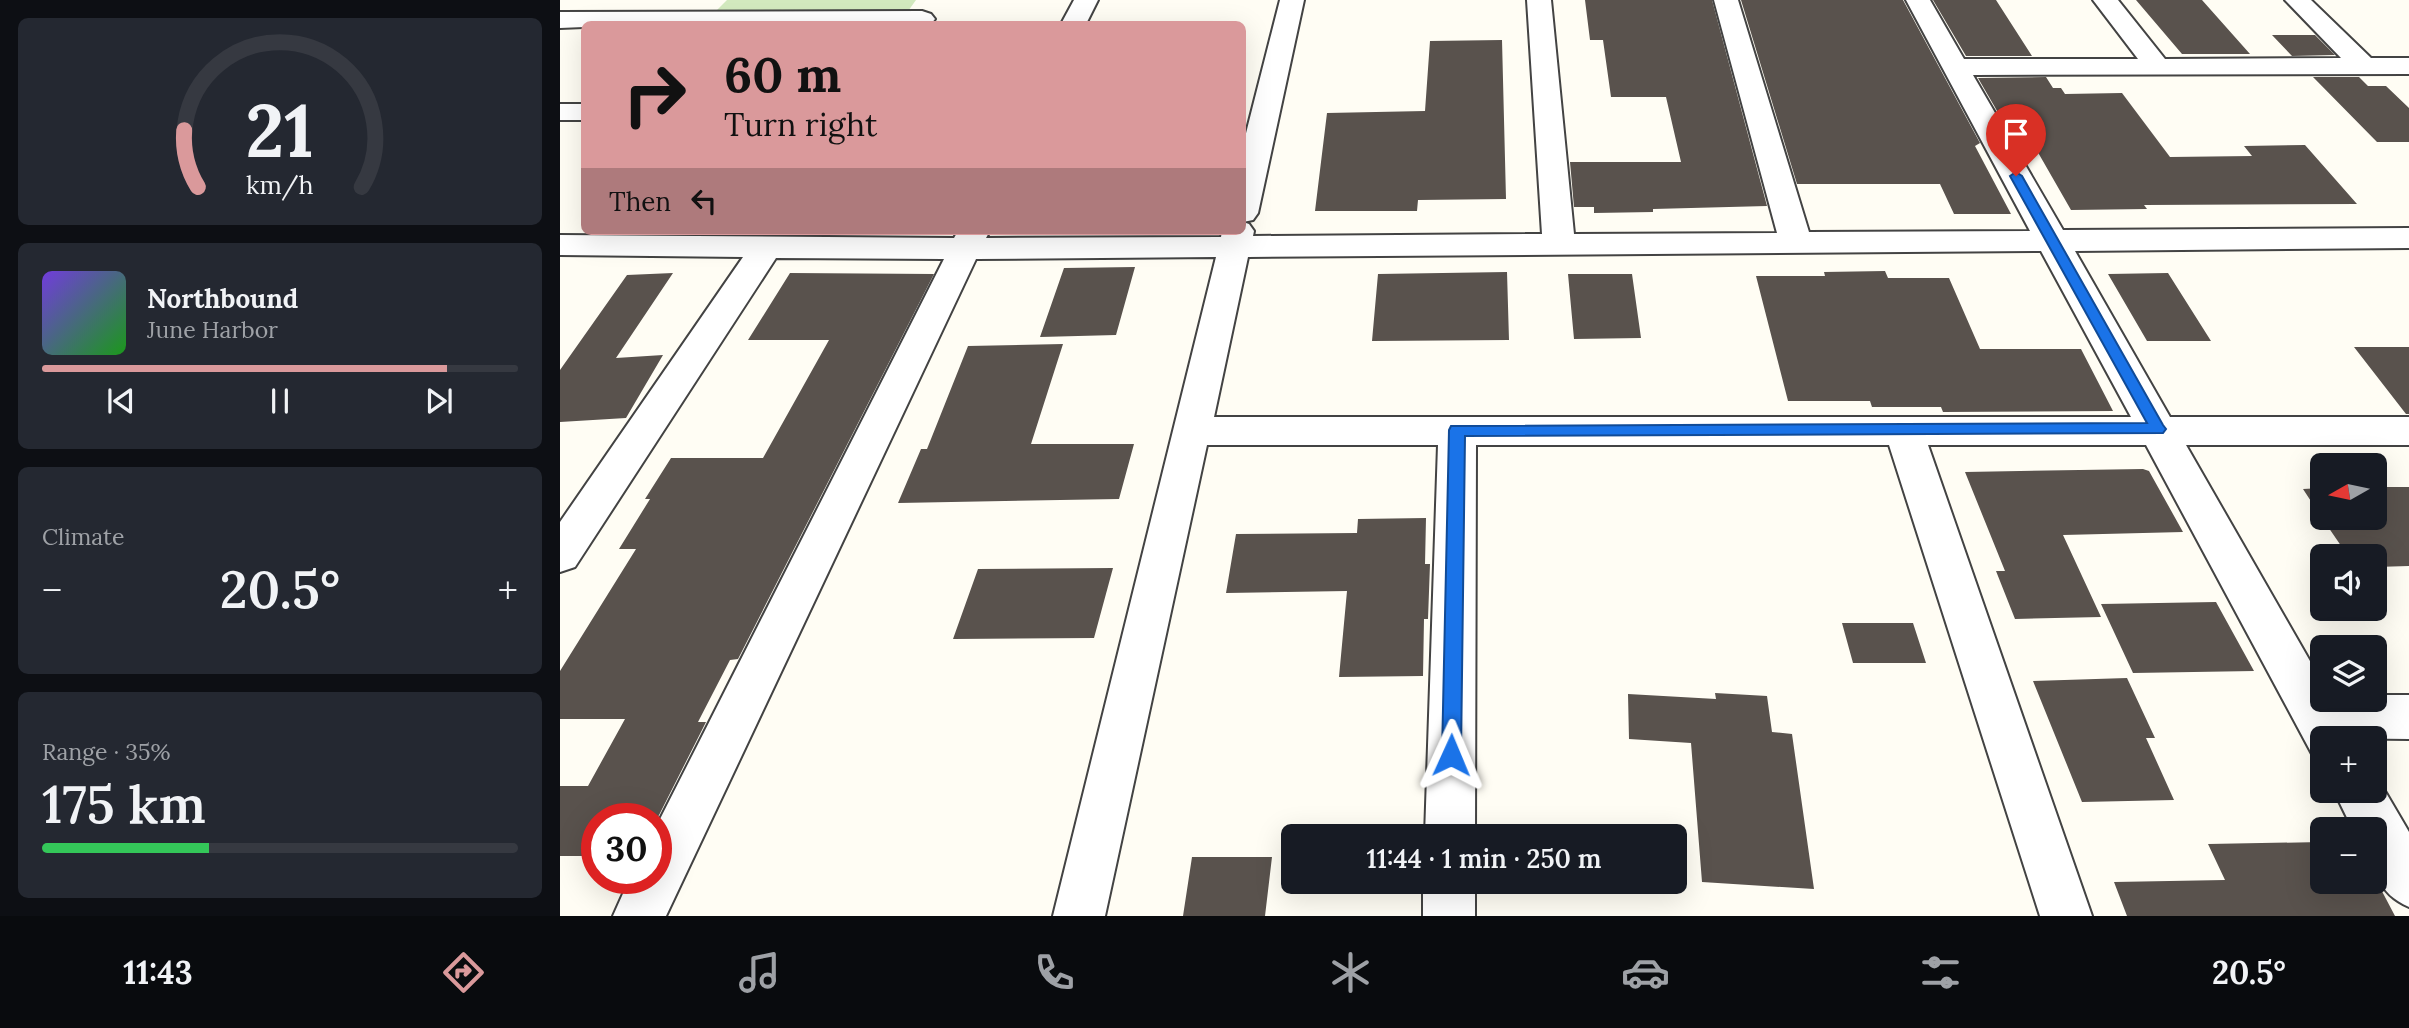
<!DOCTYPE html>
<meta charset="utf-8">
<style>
:root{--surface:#171b24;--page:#242831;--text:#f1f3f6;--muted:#9ea1a6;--line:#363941;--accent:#da999b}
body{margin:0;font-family:Lora,serif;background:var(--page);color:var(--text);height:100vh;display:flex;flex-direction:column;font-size:26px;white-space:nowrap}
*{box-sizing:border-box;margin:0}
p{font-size:23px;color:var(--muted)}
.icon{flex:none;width:38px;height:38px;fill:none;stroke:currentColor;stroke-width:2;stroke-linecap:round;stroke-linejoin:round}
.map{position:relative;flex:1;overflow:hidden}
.side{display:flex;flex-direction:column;gap:18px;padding:18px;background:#0d0f14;width:560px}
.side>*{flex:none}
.banner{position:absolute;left:21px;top:21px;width:665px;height:214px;border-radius:10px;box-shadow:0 7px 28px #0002;background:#da999b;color:#111;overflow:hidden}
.needle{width:46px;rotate:261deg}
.buttons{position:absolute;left:1750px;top:453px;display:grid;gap:14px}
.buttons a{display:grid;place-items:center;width:77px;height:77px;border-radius:10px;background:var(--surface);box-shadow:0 7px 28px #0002;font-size:35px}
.speed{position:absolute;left:21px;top:803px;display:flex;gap:14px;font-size:35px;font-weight:700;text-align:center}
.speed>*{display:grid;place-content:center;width:91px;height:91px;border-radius:50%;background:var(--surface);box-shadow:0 7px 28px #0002;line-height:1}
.speed .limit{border:10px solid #d22;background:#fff;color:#111}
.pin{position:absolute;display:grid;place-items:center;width:60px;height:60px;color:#fff;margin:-72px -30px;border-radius:50% 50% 50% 0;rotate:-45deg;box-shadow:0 0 7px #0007}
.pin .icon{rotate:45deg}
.me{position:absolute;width:77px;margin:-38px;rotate:1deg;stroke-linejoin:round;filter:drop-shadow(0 0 5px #0008)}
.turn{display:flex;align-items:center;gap:24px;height:147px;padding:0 28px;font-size:32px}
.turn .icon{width:91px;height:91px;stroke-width:2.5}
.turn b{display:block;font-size:49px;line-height:60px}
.then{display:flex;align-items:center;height:66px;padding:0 28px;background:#0003;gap:14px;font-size:26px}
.big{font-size:52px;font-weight:600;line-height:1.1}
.side .widget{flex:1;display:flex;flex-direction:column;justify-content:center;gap:10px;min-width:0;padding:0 24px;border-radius:10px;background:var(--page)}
.side .dial{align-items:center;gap:0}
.dial svg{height:182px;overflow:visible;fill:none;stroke:var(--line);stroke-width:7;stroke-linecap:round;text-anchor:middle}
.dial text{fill:var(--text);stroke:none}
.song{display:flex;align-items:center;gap:21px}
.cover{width:84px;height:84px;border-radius:10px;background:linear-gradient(135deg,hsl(260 70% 55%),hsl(120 70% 35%))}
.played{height:7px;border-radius:4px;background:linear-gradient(90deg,var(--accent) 85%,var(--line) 85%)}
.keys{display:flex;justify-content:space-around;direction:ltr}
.heat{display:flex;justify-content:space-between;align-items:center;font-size:38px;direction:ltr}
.charge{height:10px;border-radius:5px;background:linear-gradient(90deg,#34c759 35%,var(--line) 0)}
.trip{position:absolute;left:721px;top:824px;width:406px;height:70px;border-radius:10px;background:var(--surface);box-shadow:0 7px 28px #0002;font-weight:600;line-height:70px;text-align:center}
.tab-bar{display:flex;height:112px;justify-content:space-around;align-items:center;background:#090b0e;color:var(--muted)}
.tab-bar .icon{width:49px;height:49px}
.tab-bar .on{color:var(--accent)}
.tab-bar b{font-size:32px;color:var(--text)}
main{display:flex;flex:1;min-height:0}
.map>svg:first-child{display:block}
.green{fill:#d2e9be}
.building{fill:#59524d}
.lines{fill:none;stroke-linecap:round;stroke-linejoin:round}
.minor-casing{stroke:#434343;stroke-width:4}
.minor{fill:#fff;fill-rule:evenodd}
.route{fill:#1a73e8;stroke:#114b97;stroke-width:2}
</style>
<main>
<section class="side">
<div class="widget dial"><svg viewBox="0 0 100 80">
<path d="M14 69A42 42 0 1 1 86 69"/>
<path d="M14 69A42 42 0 0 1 8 44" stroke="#da999b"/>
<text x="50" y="56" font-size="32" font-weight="700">21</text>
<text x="50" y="72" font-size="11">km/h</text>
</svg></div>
<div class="widget">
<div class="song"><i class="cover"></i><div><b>Northbound</b><p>June Harbor</p></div></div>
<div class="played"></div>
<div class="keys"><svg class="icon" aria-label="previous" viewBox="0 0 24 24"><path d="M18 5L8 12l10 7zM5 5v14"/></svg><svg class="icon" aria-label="pause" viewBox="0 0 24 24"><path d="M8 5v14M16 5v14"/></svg><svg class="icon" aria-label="next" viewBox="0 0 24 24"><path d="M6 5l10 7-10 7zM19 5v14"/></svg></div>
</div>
<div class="widget"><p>Climate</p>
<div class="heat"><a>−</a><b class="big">20.5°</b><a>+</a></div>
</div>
<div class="widget"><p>Range · 35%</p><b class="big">175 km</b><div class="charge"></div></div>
</section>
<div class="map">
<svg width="1849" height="916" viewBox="0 0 1849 916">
<rect width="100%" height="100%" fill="#fffdf4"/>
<path class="green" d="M167 0H356L346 14 154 13Z"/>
<path class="building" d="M1025 0H1152L1207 206 1093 209V212L1034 213V207H1014L1010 162H1121L1106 97H1051L1043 40H1030Z
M1181 0H1343L1420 143 1415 146 1451 214H1394L1380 184H1237Z
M1373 0H1436L1472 56H1406Z
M1576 0H1642L1690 54H1622Z
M1712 35H1755L1775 55 1732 56Z
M942 40 946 199 858 200 857 211H755L767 113 865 111 870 41Z
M1486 77 1493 88H1501L1505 94 1562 93 1610 157 1692 156 1684 146 1745 145 1797 204 1584 205 1587 209 1511 210 1460 121 1447 128 1418 78Z
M1753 77H1799L1808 86H1826L1849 108V142H1817Z
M575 267 556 335 480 337 504 268Z
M1325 271 1328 278H1389L1420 349H1521L1553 411 1383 412 1381 407H1312L1310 401H1228L1196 276H1265L1264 272Z
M947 272 949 340 812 341 818 274Z
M113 273 56 358 103 355 66 418 0 422V370L67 275Z
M230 273 374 274 178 659 170 660 138 722H146L96 821 37 819V856H0V786H28L65 719H0V671L76 549H59L90 499H85L111 458H203L269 340H188Z
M1608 273 1651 341H1587L1548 274Z
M1008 274H1072L1081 338 1014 339Z
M503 344 471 444H574L559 499 338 503 361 449H367L408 346Z
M1794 347H1849V414H1846Z
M1583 469 1589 471 1623 532 1503 535 1541 617 1455 619 1436 571H1445L1405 472Z
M1815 487H1849V566L1815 567V556H1788L1762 518H1815Z
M1762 488V518L1743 489Z
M866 518 865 564H870L868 619H864L863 676 779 677 787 591 666 593 676 534 797 533 798 519Z
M553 568 534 638 393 639 418 569Z
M1656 602 1694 671 1573 673 1541 604Z
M1282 623H1353L1366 663H1293Z
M1567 678 1595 738H1586L1614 800 1522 802 1473 681Z
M1155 693 1207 696 1212 732 1232 734 1254 889 1142 882 1131 743 1069 739 1068 694 1156 699Z
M1762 842V882H1815V878L1835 916H1567L1554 882 1665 880 1648 844Z
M632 857H712L705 916H623Z"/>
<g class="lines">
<defs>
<path id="minor" d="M514 0H538L526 24H501Z
M720 0H744L698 213 693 220 683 222 689 224 694 231 693 236 982 234 967 0H991L1014 234 1217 233 1154 0H1178L1249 232 1470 231 1346 0H1370L1404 59H1578L1533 0H1558L1605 59 1781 58 1725 0H1751L1811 58H1849V74L1413 75 1503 230 1849 228V248L1515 251 1610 417H1849V445H1626L1762 682V700H1815V695H1849V739L1762 738V758L1752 754 1586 445H1368L1532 916H1480L1329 445H916L915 836H865L878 445H647L545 916H493L656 257 416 259 106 916H53L70 878H96V827L384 259 216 258 15 567 0 572V522L183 257 0 255V235L394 238 398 231H430L426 238 661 237 662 231H682V149ZM1481 251 1571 417H654L688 257Z
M362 11 371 14 375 19 371 24H24V27L0 28V12Z
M0 104H24V120H0Z
M1815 774 1849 832V907C1812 891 1815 865 1815 830H1793L1774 791H1815Z
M863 882H915V916H863Z"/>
</defs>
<use href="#minor" class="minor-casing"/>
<use href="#minor" class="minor"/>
</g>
<path class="route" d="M1456 172 1462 176 1603 425 1606 429 1603 433 905 436 901 755 898 762 891 765 884 762 882 755 889 430 891 426 1587 423 1450 176Z"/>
</svg>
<div class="buttons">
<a><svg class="needle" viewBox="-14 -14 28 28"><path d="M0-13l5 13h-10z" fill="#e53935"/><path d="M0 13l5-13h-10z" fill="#9ea1a6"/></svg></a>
<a><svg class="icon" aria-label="sound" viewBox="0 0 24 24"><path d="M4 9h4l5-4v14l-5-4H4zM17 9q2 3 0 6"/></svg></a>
<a><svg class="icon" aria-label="layers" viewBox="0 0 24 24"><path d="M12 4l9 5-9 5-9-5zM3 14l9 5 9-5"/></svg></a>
<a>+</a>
<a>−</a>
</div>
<div class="speed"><div class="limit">30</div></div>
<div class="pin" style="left:1456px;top:176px;background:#d93025"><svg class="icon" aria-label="arrive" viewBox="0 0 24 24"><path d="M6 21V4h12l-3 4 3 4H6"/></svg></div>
<svg class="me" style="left:891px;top:755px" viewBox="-20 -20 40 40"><path d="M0-17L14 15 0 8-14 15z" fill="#1a73e8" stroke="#fff" stroke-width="4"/></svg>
<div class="trip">11:44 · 1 min · 250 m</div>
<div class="banner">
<div class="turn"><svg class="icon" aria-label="right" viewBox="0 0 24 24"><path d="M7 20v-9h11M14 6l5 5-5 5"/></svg><div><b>60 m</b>Turn right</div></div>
<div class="then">Then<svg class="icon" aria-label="left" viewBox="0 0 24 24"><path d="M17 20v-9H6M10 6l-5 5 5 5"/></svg></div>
</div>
</div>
</main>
<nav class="tab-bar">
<b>11:43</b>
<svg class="icon on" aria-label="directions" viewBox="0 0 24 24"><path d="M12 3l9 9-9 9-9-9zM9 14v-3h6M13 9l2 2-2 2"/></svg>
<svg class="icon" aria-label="music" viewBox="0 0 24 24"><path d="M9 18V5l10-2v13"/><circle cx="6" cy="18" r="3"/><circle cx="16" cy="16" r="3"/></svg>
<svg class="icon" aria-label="phone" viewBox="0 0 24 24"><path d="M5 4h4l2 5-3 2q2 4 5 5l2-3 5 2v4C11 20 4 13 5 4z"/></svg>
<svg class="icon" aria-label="climate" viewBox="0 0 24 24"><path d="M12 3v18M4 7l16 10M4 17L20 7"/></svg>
<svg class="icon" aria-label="car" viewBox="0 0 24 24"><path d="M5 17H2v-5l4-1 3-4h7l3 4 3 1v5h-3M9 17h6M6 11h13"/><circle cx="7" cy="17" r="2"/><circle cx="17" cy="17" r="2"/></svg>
<svg class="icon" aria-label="filters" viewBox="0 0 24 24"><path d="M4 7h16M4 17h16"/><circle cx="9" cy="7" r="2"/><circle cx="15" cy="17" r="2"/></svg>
<b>20.5°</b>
</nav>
